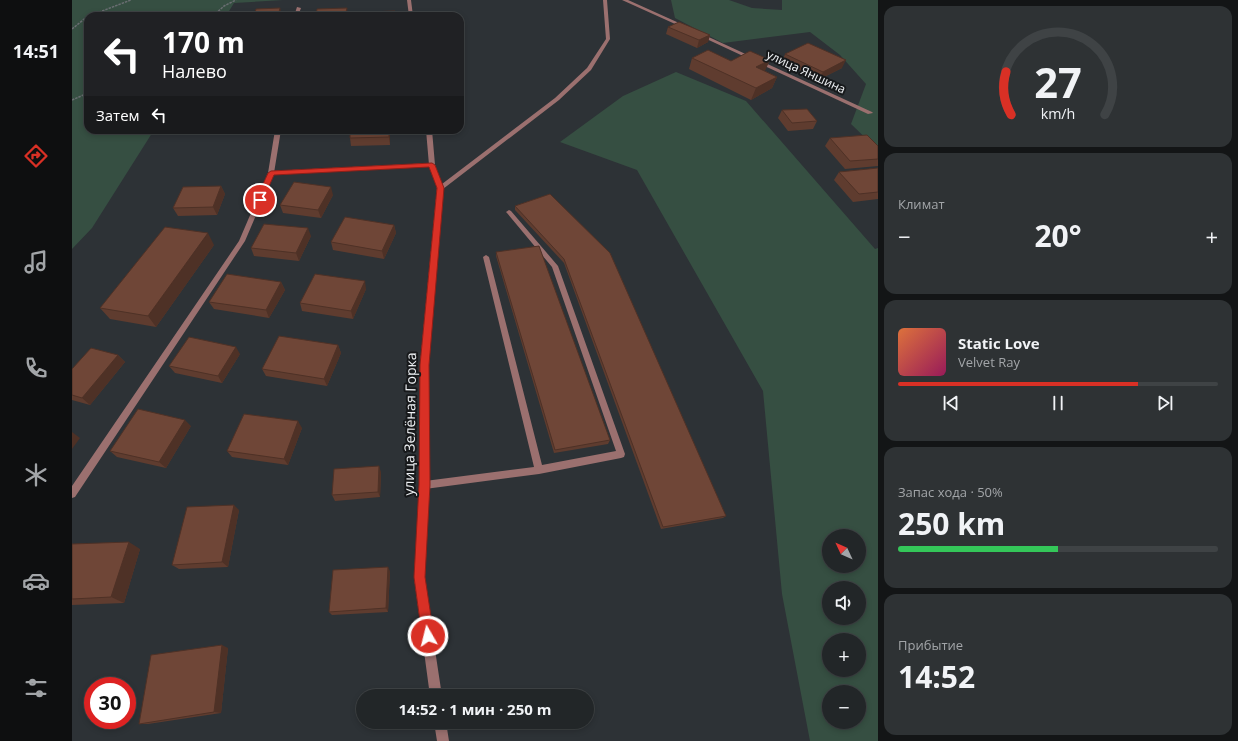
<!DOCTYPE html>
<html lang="ru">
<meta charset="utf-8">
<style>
:root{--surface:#222628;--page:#2e3234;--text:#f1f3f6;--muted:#a2a5a8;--line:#3f4345;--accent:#d93025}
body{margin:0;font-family:"Open Sans",sans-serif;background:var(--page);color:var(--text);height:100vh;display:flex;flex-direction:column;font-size:15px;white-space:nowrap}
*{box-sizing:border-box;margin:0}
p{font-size:13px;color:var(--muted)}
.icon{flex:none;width:22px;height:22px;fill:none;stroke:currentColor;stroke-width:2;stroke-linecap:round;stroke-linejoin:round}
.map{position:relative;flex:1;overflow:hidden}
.side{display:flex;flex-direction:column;gap:6px;padding:6px;background:#131516;width:360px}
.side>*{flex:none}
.banner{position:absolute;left:12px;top:12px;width:380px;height:122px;border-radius:12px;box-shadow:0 2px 6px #0003,0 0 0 1px var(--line);background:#202124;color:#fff;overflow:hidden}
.needle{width:26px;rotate:314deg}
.buttons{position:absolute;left:750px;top:529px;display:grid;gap:8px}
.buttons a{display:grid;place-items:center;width:44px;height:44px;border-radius:50%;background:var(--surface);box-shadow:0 2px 6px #0003,0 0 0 1px var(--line);font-size:20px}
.speed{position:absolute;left:12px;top:677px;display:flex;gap:8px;font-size:20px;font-weight:700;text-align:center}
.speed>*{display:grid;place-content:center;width:52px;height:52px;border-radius:50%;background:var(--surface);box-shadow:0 2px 6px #0003,0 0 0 1px var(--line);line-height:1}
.speed .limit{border:6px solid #d22;background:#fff;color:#111}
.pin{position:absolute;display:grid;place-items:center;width:34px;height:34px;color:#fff;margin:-17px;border:2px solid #fff;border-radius:50%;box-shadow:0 1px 4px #0007}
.me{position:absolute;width:44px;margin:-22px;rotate:352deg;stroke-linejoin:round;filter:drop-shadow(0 0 3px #0008)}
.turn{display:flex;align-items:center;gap:14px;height:84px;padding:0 12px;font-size:18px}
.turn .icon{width:52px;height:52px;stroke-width:2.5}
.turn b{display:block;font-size:28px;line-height:34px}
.then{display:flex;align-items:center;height:38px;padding:0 12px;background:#0003;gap:8px;font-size:15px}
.big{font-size:30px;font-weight:700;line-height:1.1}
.side .tile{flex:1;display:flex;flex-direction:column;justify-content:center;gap:6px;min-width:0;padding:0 14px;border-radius:12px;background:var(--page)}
.side .dial{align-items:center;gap:0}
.dial svg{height:104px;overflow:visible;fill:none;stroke:var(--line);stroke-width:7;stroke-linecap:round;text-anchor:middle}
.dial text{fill:var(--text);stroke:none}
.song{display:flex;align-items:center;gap:12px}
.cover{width:48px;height:48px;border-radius:6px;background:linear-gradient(135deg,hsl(20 70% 55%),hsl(330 70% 35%))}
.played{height:4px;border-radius:2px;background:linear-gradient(90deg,var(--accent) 75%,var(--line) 75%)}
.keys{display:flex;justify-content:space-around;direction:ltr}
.heat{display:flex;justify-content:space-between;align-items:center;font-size:22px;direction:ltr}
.charge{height:6px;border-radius:3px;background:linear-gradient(90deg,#34c759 50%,var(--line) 0)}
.trip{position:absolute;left:284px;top:689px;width:238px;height:40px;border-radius:20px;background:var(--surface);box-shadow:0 2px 6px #0003,0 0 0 1px var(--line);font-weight:700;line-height:40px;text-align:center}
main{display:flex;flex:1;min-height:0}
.tabs{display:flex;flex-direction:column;width:72px;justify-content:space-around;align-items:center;background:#0e0f10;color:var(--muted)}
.tabs .icon{width:28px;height:28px}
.tabs .selected{color:var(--accent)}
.tabs b{font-size:18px;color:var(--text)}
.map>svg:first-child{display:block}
.green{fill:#364f42;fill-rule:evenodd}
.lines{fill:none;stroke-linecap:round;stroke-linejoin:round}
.path{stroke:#6a6e72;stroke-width:1.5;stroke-dasharray:2.5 1;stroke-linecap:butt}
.lane{fill:#9b706f;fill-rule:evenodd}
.street{fill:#9b706f;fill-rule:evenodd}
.wall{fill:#5f3c2f}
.shaded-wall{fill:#4e3126}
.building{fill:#6f4637;stroke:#4e3126}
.route{fill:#d93025;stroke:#8d1f18}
.labels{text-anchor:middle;stroke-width:4;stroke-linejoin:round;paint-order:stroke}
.far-street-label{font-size:12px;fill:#f0f3f6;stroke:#17191b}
.street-label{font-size:14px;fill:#f0f3f6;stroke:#17191b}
</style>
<main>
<nav class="tabs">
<b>14:51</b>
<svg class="icon selected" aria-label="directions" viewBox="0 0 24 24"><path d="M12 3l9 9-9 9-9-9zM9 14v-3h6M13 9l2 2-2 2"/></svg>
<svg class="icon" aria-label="music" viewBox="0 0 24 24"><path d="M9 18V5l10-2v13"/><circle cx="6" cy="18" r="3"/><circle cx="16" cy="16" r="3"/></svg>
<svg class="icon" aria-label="phone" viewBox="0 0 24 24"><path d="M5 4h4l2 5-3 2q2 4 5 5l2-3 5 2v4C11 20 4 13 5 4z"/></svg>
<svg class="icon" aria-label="climate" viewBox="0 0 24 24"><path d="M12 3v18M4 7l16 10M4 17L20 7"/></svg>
<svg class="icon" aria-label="car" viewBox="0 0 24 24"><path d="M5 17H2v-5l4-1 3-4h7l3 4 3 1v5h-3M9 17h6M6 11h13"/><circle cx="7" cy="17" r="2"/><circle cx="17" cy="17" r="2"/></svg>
<svg class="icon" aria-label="filters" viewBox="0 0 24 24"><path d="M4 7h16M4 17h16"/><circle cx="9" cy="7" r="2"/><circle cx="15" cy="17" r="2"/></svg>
</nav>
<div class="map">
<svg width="806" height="741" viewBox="0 0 806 741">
<rect width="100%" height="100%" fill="#2d3236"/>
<path class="green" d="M0 0H211L162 3 154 16H16V130H82L20 228 0 249Z
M599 0H657L680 8 710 10V0H806V150L779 124 794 84 768 55 738 32 651 43 603 18Z
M604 72 674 101 803 249 806 248V741H738L710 594 691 391 565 170 488 142 551 96ZM757 536H787V566H757ZM757 588H787V618H757ZM757 640H787V670H757ZM757 692H787V722H757Z"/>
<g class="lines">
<path class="path" d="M17 16 59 0
M141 16 152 6 164 0
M0 29 16 16
M0 100 16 93"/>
<path class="lane" d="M360 163 362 164V166L199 175 196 173 199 171Z
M437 210 439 211 486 266 553 454 552 457 549 458 467 474 353 489 350 488 348 485 350 482 353 481 462 467 411 257 414 255 417 257 470 465 544 451 480 267 435 213 434 212Z"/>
<path class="street" d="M335 0H339L341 16H337Z
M531 0H535L538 39 519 70 487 100 371 189 356 365 358 485 352 577 370 696H358L342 577 348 485V365L365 188 357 165 354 130H360L363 165 370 184 483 98 515 68 534 39Z
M550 0H556L616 27 612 28Z
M225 7 229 8 226 16H222Z
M628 33 800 112 801 113 796 114 626 35V34Z
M203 130H209L202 173 173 241 3 497 0 498V486L167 241 196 173Z
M362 722H374L377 741H365Z"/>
</g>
<path class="wall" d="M596 27 638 35 636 42 625 48 594 34Z
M713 54 770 68 748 79 710 62Z
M620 58 659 61 693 71 705 77 700 88 679 100 617 69Z
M710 110 745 121 741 129 716 131 706 118Z
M278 130H318V145L279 146 278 138Z
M758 138 806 146V166L773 169 753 146Z
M806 168V199L781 202 762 180 767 172Z
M149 186 153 194 145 215 106 216 101 208Z
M478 194 654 516 651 518 589 529 492 263 443 210V206Z
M261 195 249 218 211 213 208 205Z
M322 225 324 233 312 259 261 250 259 242Z
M239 236 227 261 182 256 179 248Z
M142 245 84 327 38 319 28 308Z
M424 252 538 440 536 444 482 453 424 256Z
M209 282 213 290 197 318 142 309 137 302Z
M294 289 281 319 230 311 228 303Z
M266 345 269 353 255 386 194 376 190 369Z
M168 354 150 383 103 373 97 366Z
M46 355 53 362 18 405 0 400V369Z
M119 426 94 468 45 457 38 451Z
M230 428 216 465 160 457 155 451Z
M309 472 308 497 263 501 260 495Z
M167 510 156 567 107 569 100 565Z
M0 544 68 549 52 603 0 605Z
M318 571 316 612 260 615 257 612Z
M156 648 149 713 76 724H67Z"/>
<path class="shaded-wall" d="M208 8 210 16H206Z
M275 8 276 16H273Z
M638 35 636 42 625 48 627 40Z
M698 60 693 71 684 67Z
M774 60 770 68 748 79 751 72Z
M705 77 700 88 679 100 684 88Z
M317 130H318V145L317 137Z
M149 186 153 194 145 215 141 207Z
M259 187 261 195 249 218 246 210Z
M322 225 324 233 312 259 310 251Z
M236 228 239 236 227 261 224 253Z
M136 233 142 245 84 327 76 316Z
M293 281 294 289 281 319 279 311Z
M209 282 213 290 197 318 194 310Z
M266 345 269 353 255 386 252 379Z
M164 347 168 354 150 383 146 376Z
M46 355 53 362 18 405 10 398Z
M113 420 119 426 94 468 87 462Z
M226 421 230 428 216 465 212 459Z
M0 432 8 438 0 449Z
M307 466 309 472 308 497 306 492Z
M162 505 167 510 156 567 150 562Z
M57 542 68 549 52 603 39 597Z
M316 567 318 571 316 612 314 608Z
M150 645 156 648 149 713 142 712Z"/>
<path class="building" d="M208 8 206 16H182L184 9Z
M275 8 273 16H244L245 9Z
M323 11V16H297V12Z
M607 22 638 35 627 40 596 27Z
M736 43 774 60 751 72 713 54Z
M636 50 659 61 678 51 698 60 684 67 705 77 684 88 620 58Z
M735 109 745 121 720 123 710 110Z
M278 130H317V137L278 138Z
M795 135 806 146V159L778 161 758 138Z
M806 168V192L787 194 767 172Z
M222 182 259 187 246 210 208 205Z
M149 186 141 207 101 208 111 187Z
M478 194 538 253 654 516 591 527 492 259 443 206Z
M273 217 322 225 310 251 259 242Z
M192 224 236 228 224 253 179 248Z
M93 227 136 233 76 316 28 308Z
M467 246 538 440 483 450 424 252Z
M155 274 209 282 194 310 137 302Z
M243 274 293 281 279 311 228 303Z
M207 336 266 345 252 379 190 369Z
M117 337 164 347 146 376 97 366Z
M19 348 46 355 10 398 0 395V369Z
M66 409 113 420 87 462 38 451Z
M172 414 226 421 212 459 155 451Z
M307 466 306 492 260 495 262 469Z
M162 505 150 562 100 565 115 507Z
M57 542 39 597 0 599V544Z
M316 567 314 608 257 612 261 570Z
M150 645 142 712 67 724 79 655Z"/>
<path class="route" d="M360 163 363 165 372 188 357 365 358 485 353 577 362 636 360 641 356 643 352 641 350 636 342 577 347 485 348 365 365 188 357 167 202 175 190 202H185L184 200 196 173 199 171Z"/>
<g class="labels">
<g class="far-street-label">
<text transform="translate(734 72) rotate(25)" y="4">улица Яншина</text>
</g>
<g class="street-label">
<text transform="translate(338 424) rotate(-89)" y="5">улица Зелёная Горка</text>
</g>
</g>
</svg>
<div class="buttons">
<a><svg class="needle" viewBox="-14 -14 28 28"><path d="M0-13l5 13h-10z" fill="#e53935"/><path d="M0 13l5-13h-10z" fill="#a2a5a8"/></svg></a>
<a><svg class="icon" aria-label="sound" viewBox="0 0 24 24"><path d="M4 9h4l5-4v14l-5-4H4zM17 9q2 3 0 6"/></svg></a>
<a>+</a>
<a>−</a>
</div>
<div class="speed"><div class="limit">30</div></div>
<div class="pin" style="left:188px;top:200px;background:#d93025"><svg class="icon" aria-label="arrive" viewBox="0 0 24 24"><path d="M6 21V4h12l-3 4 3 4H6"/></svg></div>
<svg class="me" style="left:356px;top:636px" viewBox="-20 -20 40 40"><circle r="17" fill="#d93025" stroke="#fff" stroke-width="3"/><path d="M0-11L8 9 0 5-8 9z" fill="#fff"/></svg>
<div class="trip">14:52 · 1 мин · 250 m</div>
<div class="banner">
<div class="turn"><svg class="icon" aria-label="left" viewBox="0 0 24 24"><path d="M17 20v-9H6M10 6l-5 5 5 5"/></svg><div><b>170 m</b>Налево</div></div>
<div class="then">Затем<svg class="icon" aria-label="left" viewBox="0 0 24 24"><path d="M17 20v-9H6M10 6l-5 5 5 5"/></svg></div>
</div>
</div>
<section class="side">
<div class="tile dial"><svg viewBox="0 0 100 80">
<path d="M14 69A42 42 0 1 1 86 69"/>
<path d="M14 69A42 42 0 0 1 10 36" stroke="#d93025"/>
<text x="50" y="56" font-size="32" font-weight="700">27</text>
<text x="50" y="72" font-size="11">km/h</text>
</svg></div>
<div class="tile"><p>Климат</p>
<div class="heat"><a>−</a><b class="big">20°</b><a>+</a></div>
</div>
<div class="tile">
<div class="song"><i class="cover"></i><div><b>Static Love</b><p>Velvet Ray</p></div></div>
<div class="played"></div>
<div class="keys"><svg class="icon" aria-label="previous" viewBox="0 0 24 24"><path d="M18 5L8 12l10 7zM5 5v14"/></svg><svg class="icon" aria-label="pause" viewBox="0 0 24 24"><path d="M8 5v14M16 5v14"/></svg><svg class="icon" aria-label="next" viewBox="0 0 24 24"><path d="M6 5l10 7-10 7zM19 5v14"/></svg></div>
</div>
<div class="tile"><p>Запас хода · 50%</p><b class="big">250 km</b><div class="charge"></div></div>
<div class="tile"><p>Прибытие</p><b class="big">14:52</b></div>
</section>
</main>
